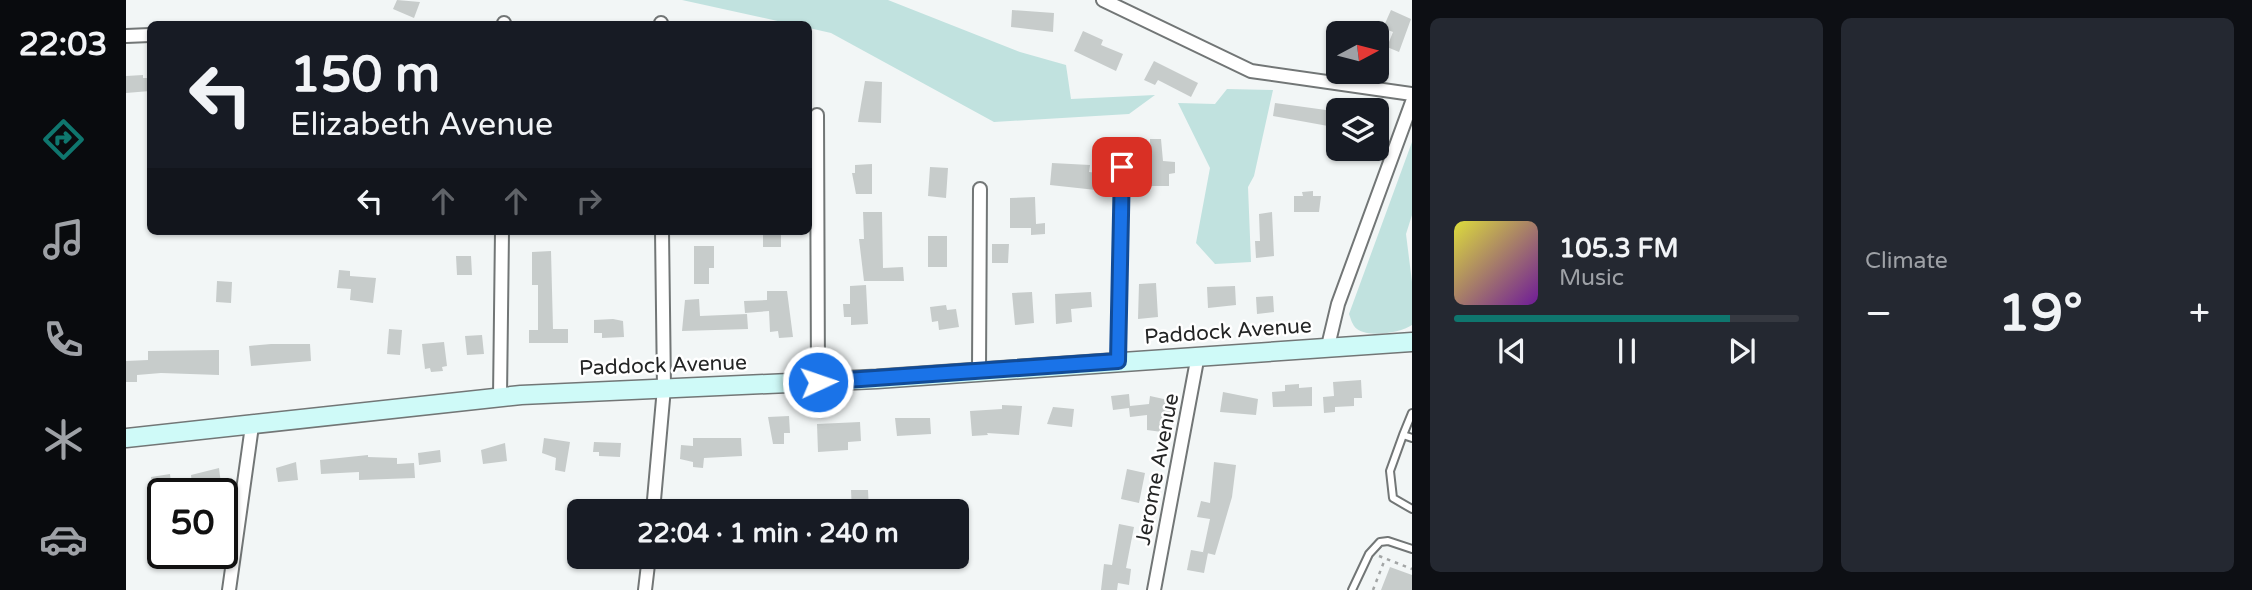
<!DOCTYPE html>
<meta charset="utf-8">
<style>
:root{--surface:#171b24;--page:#242831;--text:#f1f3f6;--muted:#9ea1a6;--line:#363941;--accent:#0f766e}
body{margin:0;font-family:"Varela Round",sans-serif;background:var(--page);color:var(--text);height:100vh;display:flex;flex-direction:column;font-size:26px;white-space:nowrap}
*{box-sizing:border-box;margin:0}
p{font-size:23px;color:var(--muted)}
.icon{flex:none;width:38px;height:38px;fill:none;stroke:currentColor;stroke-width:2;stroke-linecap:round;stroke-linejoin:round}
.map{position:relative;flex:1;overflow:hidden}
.panel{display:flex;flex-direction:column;gap:18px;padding:18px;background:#0d0f14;width:840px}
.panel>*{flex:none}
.banner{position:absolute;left:21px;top:21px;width:665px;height:214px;border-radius:10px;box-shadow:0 2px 5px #0004;background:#171b24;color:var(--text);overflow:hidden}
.needle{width:46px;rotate:83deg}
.fabs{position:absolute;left:1200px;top:21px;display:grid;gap:14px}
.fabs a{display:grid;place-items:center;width:63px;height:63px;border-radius:10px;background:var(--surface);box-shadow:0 2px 5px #0004;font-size:35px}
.speed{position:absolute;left:21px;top:478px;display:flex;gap:14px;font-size:35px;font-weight:700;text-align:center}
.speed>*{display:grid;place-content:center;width:91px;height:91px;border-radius:50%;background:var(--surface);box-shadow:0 2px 5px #0004;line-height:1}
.speed .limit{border:4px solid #111;border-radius:10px;background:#fff;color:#111}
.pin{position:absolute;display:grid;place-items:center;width:60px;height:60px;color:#fff;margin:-30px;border-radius:14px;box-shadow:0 4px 10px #0006}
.me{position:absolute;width:77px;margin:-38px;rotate:87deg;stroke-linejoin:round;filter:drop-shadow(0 0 5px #0008)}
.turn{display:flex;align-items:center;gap:24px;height:147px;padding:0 28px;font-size:32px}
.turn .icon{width:91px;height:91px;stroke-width:2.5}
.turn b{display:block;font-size:49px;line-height:60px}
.lanes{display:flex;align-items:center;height:66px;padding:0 28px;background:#0003;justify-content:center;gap:35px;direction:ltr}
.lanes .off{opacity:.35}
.big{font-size:52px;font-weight:700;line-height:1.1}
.panel .card{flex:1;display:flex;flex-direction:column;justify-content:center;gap:10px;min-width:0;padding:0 24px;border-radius:10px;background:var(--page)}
.song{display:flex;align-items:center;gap:21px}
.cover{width:84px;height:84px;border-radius:10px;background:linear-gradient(135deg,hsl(60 70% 55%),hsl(280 70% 35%))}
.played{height:7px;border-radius:4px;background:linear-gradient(90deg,var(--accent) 80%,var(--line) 80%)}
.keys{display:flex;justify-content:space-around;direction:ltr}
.heat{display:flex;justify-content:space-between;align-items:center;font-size:38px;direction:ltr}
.panel .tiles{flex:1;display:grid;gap:18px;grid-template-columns:repeat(2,1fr)}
.trip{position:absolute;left:441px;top:499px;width:402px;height:70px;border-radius:10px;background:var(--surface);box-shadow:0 2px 5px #0004;font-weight:700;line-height:70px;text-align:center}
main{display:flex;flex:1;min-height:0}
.tabs{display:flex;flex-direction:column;width:126px;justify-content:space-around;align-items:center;background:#090b0e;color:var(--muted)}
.tabs .icon{width:49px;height:49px}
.tabs .active{color:var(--accent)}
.tabs b{font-size:32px;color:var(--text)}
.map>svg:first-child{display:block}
.green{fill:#c1e2df}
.building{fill:#c7cccb}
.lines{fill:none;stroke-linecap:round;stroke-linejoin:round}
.lane-casing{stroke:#727676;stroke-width:10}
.street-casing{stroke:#727676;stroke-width:16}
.secondary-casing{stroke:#727676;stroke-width:21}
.path{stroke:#a3a6a6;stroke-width:2.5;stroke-dasharray:3.5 5;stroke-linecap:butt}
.lane{stroke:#fff;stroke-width:6}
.street{stroke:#fff;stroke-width:12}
.secondary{stroke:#cffaf8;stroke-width:18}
.route-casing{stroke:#114b97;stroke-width:18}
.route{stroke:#1a73e8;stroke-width:12}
.labels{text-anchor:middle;stroke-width:5;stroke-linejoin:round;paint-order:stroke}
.street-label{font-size:21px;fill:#242525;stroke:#fff}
</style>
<main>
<nav class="tabs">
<b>22:03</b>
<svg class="icon active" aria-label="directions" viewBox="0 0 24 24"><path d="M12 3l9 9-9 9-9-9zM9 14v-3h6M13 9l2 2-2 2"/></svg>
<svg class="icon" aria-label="music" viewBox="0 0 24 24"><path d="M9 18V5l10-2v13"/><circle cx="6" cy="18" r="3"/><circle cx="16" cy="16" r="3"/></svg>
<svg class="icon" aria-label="phone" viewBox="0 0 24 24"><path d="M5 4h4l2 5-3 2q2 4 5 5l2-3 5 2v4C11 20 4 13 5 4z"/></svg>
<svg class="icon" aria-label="climate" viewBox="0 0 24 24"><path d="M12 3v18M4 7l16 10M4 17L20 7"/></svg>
<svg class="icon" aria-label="car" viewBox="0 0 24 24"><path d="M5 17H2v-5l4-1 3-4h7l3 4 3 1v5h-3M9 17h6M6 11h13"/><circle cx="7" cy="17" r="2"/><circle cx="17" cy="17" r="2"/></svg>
</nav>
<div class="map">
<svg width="1286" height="590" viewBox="0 0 1286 590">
<rect width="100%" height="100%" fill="#f2f6f6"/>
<path class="green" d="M556 0H762L894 52 940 65 945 99 1029 95 1003 114 868 122 705 33 683 28 682 24H665Z
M1101 89 1147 90 1128 176 1122 187 1125 262 1089 264 1070 243 1084 168 1052 103 1089 104Z
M1286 142V215L1280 234 1286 282V325C1274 333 1244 338 1231 329 1226 325 1225 319 1223 314Z"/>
<path class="building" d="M271 0 294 2 288 18 267 9Z
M886 10 928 13 927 32 885 27Z
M1265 10 1285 19 1273 52 1261 47 1267 32 1257 28Z
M957 31 977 40 975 45 997 54 990 71 948 51Z
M1028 61 1072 83 1065 97 1032 80 1029 85 1018 80Z
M17 75V78H24V91L0 93V76Z
M739 81 756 82 755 123 732 122Z
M1149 103 1200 110V114L1213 116V128L1147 116Z
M1024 139H1035L1037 161 1049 162V173L1043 174V186H1025Z
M926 163 964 165 963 172 972 173 970 190 924 185Z
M746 164V194H730L726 173H729V165Z
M804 167 822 168 820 198 802 196Z
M1187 191V196H1195L1193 212H1168V196H1177L1176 192Z
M909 197 910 224 919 223V234L905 235V228H884V198Z
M737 212H756L757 268 777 267 778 281H738L733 239H738Z
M1146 212 1148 256 1130 258 1129 241H1134L1133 214Z
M637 231H655V247H637Z
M802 236H821V267H802Z
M866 244H883L882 263H866Z
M568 246H588V268H583V284H568Z
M425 251 427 329H442V343H403V330H412V285H406V252Z
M330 256H345L346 275H331Z
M213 270 224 271V276L250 278 247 303 224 300 225 289 211 288Z
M91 281 106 282 105 303 90 302Z
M1030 283 1032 317 1012 319 1013 284Z
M740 285 742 324 725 325V317H718L717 304H724V286Z
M1109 286 1110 305 1082 308 1081 287Z
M641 291H661L667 337 653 338 652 331 644 332 643 311 619 313 618 301 641 300Z
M906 292 908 323 889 325 886 293Z
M965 292 966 307 945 309 946 322 930 324 929 294Z
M1147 296 1148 312 1131 314 1130 297Z
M573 299 574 316 621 314 622 329 556 331 559 300Z
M820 305 821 310 830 309 833 327 813 330 812 321 806 322 804 307Z
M487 319 497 321 498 337 476 338V333H468V320Z
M263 329 276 330 274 355 261 354Z
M356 335 358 354 341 355 339 336Z
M318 342 321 366 316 367 317 371 305 372 304 368 299 369 296 344Z
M145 344H184L185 361 125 366 123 346Z
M93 350V375L35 373 11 375V382H0V361L22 360V351Z
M1235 380 1236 398H1228V406L1209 407V412L1198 413 1197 397 1208 396 1207 382Z
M1173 384V388L1186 387V406L1147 407 1146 392 1159 391V385Z
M1097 392 1132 399 1130 415 1094 412Z
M1003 394 1004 406 1023 404 1024 396 1047 401 1043 421 1038 420 1036 432 1021 430V415L1004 417 1003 408 987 410 985 396Z
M876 405 896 406 893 435 861 433 862 435 846 436 844 411 876 409Z
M927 407 948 409 946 427 921 424Z
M663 416 664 433H658V444H647L642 417Z
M769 418H804L805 434 771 436Z
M734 422 735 441 722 442V450L692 452 691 424Z
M418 438 444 442 439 472 429 470 430 458 416 453Z
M567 438H615L616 456 578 458 577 468 567 467V462L554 459 555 445 567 446Z
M468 442 495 443 494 457 473 456V452H467Z
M379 443 381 461 357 464 355 450Z
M314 450 315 462 293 465 292 453Z
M242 455V457L271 458V464L288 463 289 478 233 480V472L195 474 194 460Z
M170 462 172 480 152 482 150 468Z
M1088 462 1110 465 1106 497 1089 555 1077 552 1084 519 1071 517 1075 501 1084 503Z
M93 468 96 492 67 493 65 475Z
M1001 469 1019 473 1013 503 995 499Z
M44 474 46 492 27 495 25 477Z
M725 490H742L743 511H726Z
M993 524 1008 527 1000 568 1005 569 1003 585 992 583 991 590H975L978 564 986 565Z
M1065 550 1082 553 1078 573 1061 570Z
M1264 567 1286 575V590H1255Z"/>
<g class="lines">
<defs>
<path id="lane" d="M1286 413 1277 435 1286 438
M1277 435 1264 471 1267 498 1286 509
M1226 590 1243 554 1254 542 1262 541 1286 549"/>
<path id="street" d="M977 0 1125 71 1286 94
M535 23V24
M378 24V23
M0 36 24 35
M691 115 692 381
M1202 346 1212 304 1286 102
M992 361 996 167
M853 372 854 189
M374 397 376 231
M527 511 538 388 536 231
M103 590 126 426
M519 590 523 556
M1028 590 1072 355"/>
<path id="secondary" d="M0 438 395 395 751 379 1286 342"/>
</defs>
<use href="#lane" class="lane-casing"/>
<use href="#street" class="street-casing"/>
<use href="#secondary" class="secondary-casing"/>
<path class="path" d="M1253 556 1286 569
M1247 590 1259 559"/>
<use href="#lane" class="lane"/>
<use href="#street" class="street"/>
<use href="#secondary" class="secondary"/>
</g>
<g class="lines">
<defs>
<path id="route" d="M692 382 992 361 996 167"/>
</defs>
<use href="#route" class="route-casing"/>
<use href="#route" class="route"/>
</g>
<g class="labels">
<g class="street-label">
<text transform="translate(1102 331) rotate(-4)" y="7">Paddock Avenue</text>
<text transform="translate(537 365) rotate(-2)" y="7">Paddock Avenue</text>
<text transform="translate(1031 469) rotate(-79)" y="7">Jerome Avenue</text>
</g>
</g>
</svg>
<div class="fabs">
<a><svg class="needle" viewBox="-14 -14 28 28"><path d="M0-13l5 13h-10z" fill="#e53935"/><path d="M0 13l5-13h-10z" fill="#9ea1a6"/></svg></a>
<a><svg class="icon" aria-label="layers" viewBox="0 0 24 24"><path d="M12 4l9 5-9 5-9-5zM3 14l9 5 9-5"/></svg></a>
</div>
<div class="speed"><div class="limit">50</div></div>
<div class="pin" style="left:996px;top:167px;background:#d93025"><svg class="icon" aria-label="arrive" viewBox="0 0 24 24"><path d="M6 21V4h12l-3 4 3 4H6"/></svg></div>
<svg class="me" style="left:692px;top:382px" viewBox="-20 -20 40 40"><circle r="17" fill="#1a73e8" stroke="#fff" stroke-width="3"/><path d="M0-11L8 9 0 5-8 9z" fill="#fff"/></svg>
<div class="trip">22:04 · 1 min · 240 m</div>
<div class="banner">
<div class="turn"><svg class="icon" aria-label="left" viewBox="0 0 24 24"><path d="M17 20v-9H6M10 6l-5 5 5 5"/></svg><div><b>150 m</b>Elizabeth Avenue</div></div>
<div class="lanes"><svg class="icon" aria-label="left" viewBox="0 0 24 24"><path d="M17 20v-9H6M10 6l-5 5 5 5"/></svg><svg class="icon off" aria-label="ahead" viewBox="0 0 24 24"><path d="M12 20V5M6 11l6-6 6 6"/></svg><svg class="icon off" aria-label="ahead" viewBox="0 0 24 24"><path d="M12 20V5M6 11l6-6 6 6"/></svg><svg class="icon off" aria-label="right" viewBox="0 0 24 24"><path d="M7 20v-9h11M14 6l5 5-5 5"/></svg></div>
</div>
</div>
<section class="panel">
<div class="tiles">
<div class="card">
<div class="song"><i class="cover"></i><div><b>105.3 FM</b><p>Music</p></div></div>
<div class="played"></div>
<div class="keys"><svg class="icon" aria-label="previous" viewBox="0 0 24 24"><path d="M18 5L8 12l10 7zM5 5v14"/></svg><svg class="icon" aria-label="pause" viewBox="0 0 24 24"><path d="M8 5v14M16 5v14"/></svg><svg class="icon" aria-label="next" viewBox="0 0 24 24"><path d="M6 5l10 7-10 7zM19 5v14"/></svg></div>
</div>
<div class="card"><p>Climate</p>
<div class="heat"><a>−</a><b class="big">19°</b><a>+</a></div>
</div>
</div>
</section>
</main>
